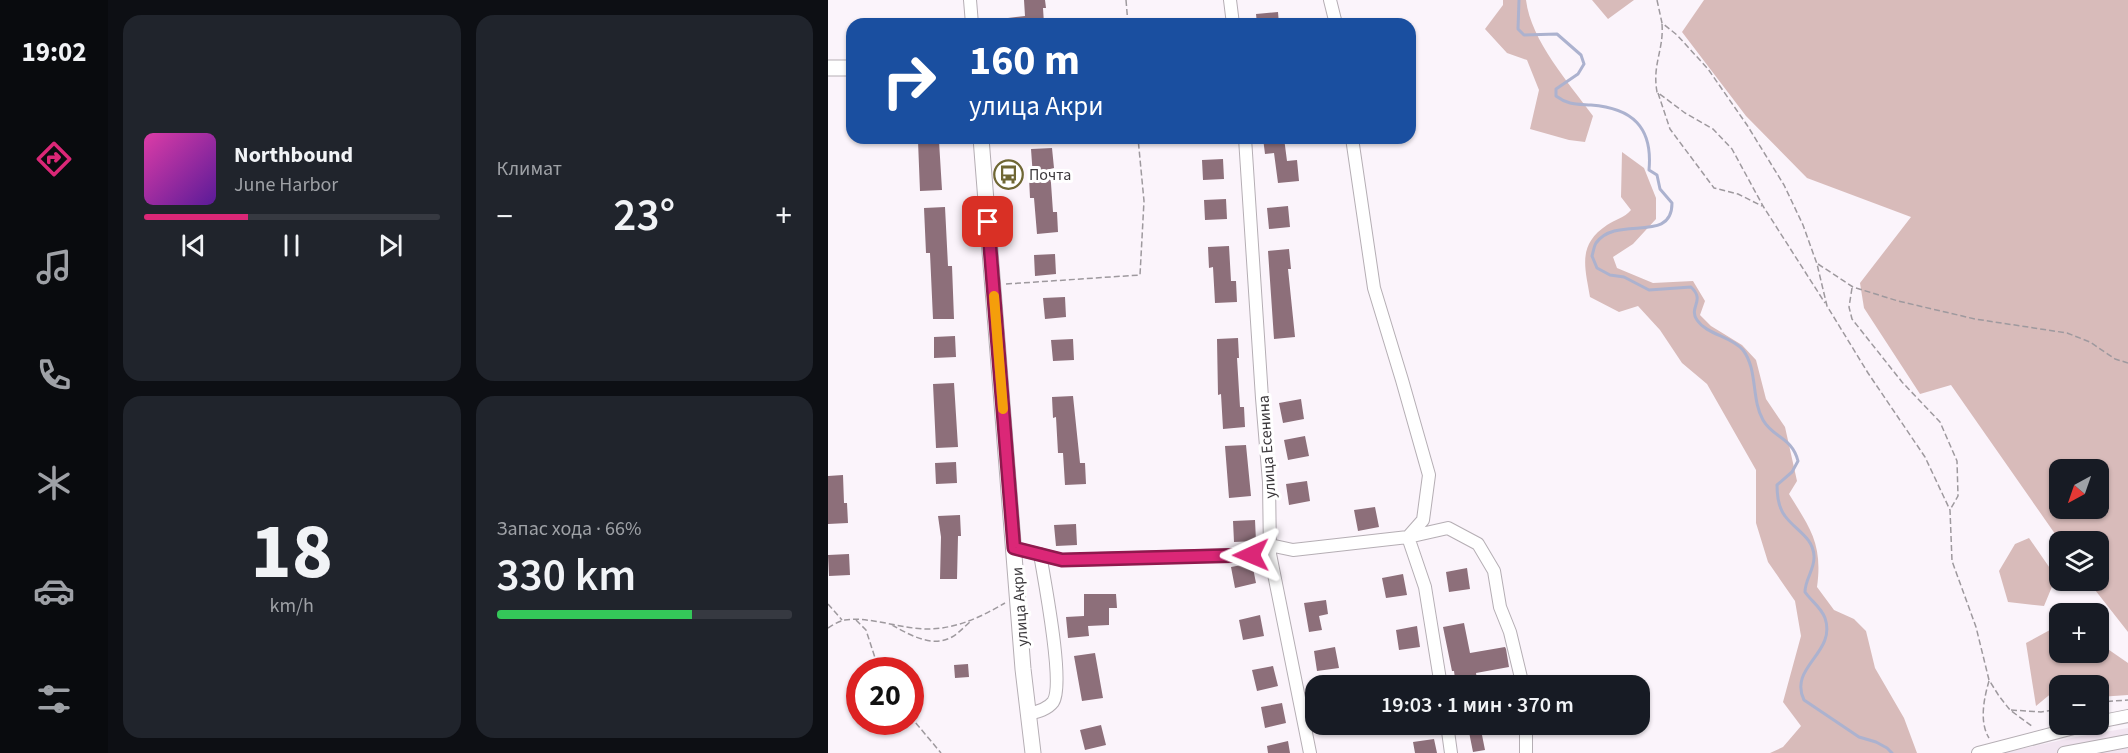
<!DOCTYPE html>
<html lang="ru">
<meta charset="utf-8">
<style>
:root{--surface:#171b24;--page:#20242c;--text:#f1f3f6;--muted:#9ea1a6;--line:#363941;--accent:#db2777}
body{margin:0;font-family:"Source Sans 3",sans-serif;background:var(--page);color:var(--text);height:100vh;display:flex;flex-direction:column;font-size:22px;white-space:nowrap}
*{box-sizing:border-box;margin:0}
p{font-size:20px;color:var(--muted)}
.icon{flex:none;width:33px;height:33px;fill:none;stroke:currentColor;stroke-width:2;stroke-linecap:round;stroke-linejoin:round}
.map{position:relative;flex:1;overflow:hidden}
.panel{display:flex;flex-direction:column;gap:15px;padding:15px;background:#0d0f14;width:720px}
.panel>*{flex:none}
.guide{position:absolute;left:18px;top:18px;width:570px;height:126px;border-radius:18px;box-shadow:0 2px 4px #0004;background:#1a4fa0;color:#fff;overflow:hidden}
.needle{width:39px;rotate:220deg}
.controls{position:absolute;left:1221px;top:459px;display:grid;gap:12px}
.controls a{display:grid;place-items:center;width:60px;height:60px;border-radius:12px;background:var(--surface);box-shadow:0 2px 4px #0004;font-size:30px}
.speed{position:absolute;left:18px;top:657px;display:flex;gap:12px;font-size:30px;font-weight:700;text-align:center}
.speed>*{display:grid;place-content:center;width:78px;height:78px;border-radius:50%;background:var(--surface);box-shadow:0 2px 4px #0004;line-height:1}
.speed .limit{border:9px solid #d22;background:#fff;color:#111}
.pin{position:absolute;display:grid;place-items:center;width:51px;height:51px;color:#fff;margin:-26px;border-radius:12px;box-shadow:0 3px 9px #0006}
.me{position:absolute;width:66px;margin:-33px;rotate:269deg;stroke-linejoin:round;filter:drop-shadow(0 0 4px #0008)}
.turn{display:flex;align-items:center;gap:21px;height:126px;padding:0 24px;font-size:27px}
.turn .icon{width:78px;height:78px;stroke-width:2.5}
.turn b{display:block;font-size:42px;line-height:51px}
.big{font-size:45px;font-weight:600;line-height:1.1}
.panel .widget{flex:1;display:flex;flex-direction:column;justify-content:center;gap:9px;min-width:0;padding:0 21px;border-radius:18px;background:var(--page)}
.panel .dial{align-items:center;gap:0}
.dial b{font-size:78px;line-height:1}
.song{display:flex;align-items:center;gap:18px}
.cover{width:72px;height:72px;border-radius:9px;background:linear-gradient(135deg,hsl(320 70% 55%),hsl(270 70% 35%))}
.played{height:6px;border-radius:3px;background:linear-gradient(90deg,var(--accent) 35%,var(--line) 35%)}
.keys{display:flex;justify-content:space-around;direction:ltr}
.heat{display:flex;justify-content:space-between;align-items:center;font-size:33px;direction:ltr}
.charge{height:9px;border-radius:4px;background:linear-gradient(90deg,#34c759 66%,var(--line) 0)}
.panel .tiles{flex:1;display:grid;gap:15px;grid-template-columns:repeat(2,1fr)}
.trip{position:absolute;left:477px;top:675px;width:345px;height:60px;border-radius:18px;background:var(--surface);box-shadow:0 2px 4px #0004;font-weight:600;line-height:60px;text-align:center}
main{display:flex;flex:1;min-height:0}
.tabs{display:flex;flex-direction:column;width:108px;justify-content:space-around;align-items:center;background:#090b0e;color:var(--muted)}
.tabs .icon{width:42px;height:42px}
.tabs .current{color:var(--accent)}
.tabs b{font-size:27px;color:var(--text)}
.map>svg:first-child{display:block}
.built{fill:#f2e5f1}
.green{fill:#d8bbba;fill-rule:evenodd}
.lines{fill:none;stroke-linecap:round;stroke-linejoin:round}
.stream{stroke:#acb2cf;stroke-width:3}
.building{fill:#8d6f7a}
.minor-casing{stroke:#b5aeb4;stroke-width:14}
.major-casing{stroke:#b5aeb4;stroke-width:17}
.path{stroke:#9e999e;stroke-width:1.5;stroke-dasharray:6 3;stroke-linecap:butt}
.minor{stroke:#fff;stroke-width:12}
.major{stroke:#fff;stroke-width:15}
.route-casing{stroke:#8e194d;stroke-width:15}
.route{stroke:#db2777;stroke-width:10}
.slow{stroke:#f59e0b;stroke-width:10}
.labels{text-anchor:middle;stroke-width:6;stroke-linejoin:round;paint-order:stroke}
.poi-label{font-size:16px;fill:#3c393c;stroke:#fff;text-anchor:start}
.street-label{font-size:16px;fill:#3c393c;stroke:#fff}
</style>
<main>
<nav class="tabs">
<b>19:02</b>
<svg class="icon current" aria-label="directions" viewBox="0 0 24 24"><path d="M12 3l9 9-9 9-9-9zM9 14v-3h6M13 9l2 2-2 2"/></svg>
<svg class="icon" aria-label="music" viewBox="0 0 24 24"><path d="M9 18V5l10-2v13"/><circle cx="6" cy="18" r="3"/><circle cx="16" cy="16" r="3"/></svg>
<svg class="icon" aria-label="phone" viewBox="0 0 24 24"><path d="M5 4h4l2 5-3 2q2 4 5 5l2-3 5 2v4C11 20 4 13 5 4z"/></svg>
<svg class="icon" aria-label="climate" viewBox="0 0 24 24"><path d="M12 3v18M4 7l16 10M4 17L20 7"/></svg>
<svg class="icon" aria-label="car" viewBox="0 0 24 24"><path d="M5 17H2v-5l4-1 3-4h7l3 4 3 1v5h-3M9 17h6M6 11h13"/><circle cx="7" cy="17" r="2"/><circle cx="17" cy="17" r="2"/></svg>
<svg class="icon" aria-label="filters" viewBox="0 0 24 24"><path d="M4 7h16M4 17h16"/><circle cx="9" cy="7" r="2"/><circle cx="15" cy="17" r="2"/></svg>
</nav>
<section class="panel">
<div class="tiles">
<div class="widget">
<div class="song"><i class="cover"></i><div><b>Northbound</b><p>June Harbor</p></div></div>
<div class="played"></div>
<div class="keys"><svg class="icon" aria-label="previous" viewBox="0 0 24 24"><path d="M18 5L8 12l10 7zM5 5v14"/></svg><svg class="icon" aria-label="pause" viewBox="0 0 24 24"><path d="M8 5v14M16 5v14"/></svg><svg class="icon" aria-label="next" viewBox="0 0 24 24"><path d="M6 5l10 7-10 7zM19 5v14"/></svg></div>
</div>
<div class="widget"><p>Климат</p>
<div class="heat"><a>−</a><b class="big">23°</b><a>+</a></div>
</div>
<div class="widget dial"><b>18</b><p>km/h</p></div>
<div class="widget"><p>Запас хода · 66%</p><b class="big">330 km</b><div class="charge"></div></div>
</div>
</section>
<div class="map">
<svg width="1300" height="753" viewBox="0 0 1300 753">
<rect width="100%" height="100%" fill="#fbf4fb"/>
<path class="built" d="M1300 728V753H1174L1248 737Z"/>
<path class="green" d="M675 0H698C703 41 741 83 765 116L757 142 741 140 702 129 711 90 699 60 679 53 657 29 675 5Z
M764 0H806L780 19Z
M876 0H1300V632L1260 581 1270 580V542L1232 541 1123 385 1092 394 1036 308 1032 283 1083 217 979 178 918 116 854 32ZM1232 470H1270V508H1232Z
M794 152 816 168 828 198V219L805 244 785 257 789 268 825 283 865 281 877 301 872 315 883 326 914 345 928 360 938 399 957 427 969 481 961 494C982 528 995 544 989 587L1006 610 1026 619 1038 631 1047 668 1076 718 1089 753H942L955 747 973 726 955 702 973 636 967 601 940 562 928 523V470L879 384 854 363 832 330 810 306 791 312 762 297C757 267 749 245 779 225 788 219 796 218 803 210L793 197Z
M1201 538 1228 577 1216 606 1180 602 1171 571 1187 544Z
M1231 625 1232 652H1270L1271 643 1300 663V695L1271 697 1270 686 1240 685 1237 682 1208 706 1198 643Z"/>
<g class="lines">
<path class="stream" d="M691 0 690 29 696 35 729 34 753 55 756 64 750 74 728 89V96C740 105 748 104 763 105 804 108 825 127 821 170L829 175 832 189 844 203C844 245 789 214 768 243 766 246 765 253 764 256L769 268 782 275 796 277 821 290 863 287C878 301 860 307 869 320 879 335 903 336 915 350 930 370 923 399 935 420 945 438 964 437 970 461L964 472 949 485C949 495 950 507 957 516 967 530 985 537 986 556 987 569 977 579 977 592 983 601 993 607 997 618 1009 653 960 667 976 700L1031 737 1048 742 1059 748 1064 753"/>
</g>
<path class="building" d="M196 0H217L218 8H215L216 24H180V18L197 16Z
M450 12 451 24H429L428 14Z
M435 138H456L459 161 469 160 471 181 450 183 446 153 437 154Z
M90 141H111L114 190 92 191Z
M224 148 226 168 222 169 225 212H229L230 232 209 234 206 198H202L201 177H205L203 149Z
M395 159 396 179 375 180 374 160Z
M398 199 399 219 377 220 376 200Z
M460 206 462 227 441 229 439 208Z
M117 207 120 266H124L126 319H105L102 253H98L96 208Z
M401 246 403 281H408L409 302 387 303 385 267 381 268 380 247Z
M461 249 463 269H460L467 337 446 339 440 251Z
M227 254 228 274 207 276 206 255Z
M237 297 238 317 217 319 215 298Z
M127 336 128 357 106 358V337Z
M410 338 411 358H409L412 407H416L417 427 395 429 393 394 390 395 389 339Z
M245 339 246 360 225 361 223 340Z
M126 383 130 447 108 448 105 384Z
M245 396 252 463H257L258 484 237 485 235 453H230L228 417 225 418 224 397Z
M473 399 476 419 455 423 451 403Z
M477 436 481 456 460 460 456 440Z
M418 445 423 496 401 498 397 446Z
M128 462 129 483 108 484 107 463Z
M15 475 16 503H19L20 523 0 524V476Z
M479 481 482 501 461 505 458 484Z
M547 507 551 527 530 531 526 510Z
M132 515 133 536H130L129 579H112L113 537 110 516Z
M427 520 428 541 406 542 405 521Z
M248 524 249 545 228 546 226 525Z
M21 554 22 575 1 576 0 555Z
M424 563 428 583 407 588 403 567Z
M639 568 642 589 621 592 618 572Z
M575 574 579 595 558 598 554 578Z
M256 594H288L289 608H281V625L260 626 261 636 240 638 238 617 256 616Z
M498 600 500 614 491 616 494 630 481 632 476 603Z
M432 615 436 636 415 640 411 620Z
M636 623 642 653 677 647 678 649 681 667 648 673 650 686H628L626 671H624L615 627Z
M589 626 592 647 571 650 568 630Z
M507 647 511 668 489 671 486 651Z
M267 653 275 698 254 701 246 656Z
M140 664 141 677 127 678 126 665Z
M445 666 450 686 429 691 424 670Z
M454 703 458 723 437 728 433 707Z
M273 725 278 745 257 750 252 730Z
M653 730 657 750 645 752 641 732Z
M606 739 609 753H587L585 742Z
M460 741 462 753H440L439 746Z"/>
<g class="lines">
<defs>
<path id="minor" d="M142 0 144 24
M402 0 405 24
M502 0 508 24
M417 138 434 398 441 482 442 554 482 753
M524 138 546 288 574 380 601 475 595 520 580 537 597 587 613 686
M442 545 465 550 580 537 620 528 650 544 666 571 672 607 682 632 695 686
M186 548 234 560 442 554
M200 714C208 712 219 710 225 702 237 685 216 579 212 554
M1270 722 1300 716
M619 724 623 753
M698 753V724
M1150 753 1261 724
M1236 753 1300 741"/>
<path id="major" d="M0 68H24
M153 138 195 669 205 753"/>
</defs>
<use href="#minor" class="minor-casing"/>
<use href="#major" class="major-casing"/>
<path class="path" d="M298 0 300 24
M829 0 834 23 849 35 880 69 919 125 956 185 975 225 989 264 999 306 1040 373 1097 457 1122 510 1124 561 1148 627 1161 680 1171 696 1182 710 1205 727
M834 24C836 50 824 64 829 92L857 113 885 129 904 149 935 206 997 303
M830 93 842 129 886 188 910 194 934 206
M990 264 1025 287 1070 301 1147 319 1239 333 1262 342 1287 359 1300 363
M178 284 312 275 316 201 310 138
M1024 288 1021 307 1024 319 1074 382 1112 422 1129 461 1130 496 1122 510
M0 604 14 620
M28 620 38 630 51 670
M64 625C82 635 104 648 124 637 131 633 137 626 143 621
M0 628C5 625 11 621 17 620 40 616 74 629 99 629 128 629 153 617 177 603
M1161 681C1156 698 1151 722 1161 738
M1270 702 1300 700
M1183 710 1213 712 1232 709
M82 716 113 753"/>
<use href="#minor" class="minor"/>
<use href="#major" class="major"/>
</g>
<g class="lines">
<defs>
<path id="route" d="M160 222 186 548 234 560 423 555"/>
</defs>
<use href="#route" class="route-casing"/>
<use href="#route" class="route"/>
<path class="slow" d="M166 296 175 409"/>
</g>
<defs>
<symbol id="bus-ring" viewBox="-11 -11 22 22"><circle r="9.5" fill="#fff" stroke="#6f6734" stroke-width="1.5"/><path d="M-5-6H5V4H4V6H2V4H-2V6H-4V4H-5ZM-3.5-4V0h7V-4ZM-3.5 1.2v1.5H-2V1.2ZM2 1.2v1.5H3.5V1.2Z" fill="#6f6734"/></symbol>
</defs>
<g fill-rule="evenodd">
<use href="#bus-ring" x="164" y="158" width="33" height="33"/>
</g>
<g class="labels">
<g class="poi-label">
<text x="201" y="180">Почта</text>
</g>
<g class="street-label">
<text transform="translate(438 447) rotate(-94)" y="6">улица Есенина</text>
<text transform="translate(191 607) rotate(-94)" y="6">улица Акри</text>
</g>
</g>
</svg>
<div class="controls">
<a><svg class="needle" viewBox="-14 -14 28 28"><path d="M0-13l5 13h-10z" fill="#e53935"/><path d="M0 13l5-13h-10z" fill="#9ea1a6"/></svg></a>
<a><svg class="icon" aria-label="layers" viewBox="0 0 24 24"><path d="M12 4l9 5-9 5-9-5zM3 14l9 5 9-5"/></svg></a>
<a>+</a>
<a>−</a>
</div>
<div class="speed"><div class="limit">20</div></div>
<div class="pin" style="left:160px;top:222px;background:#d93025"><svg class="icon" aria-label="arrive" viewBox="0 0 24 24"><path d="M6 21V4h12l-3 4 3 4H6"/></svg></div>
<svg class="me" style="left:423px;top:555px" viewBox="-20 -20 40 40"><path d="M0-17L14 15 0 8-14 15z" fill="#db2777" stroke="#fff" stroke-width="4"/></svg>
<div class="trip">19:03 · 1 мин · 370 m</div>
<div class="guide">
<div class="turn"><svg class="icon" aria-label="right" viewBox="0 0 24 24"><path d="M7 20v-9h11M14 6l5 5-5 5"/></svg><div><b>160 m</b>улица Акри</div></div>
</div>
</div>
</main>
